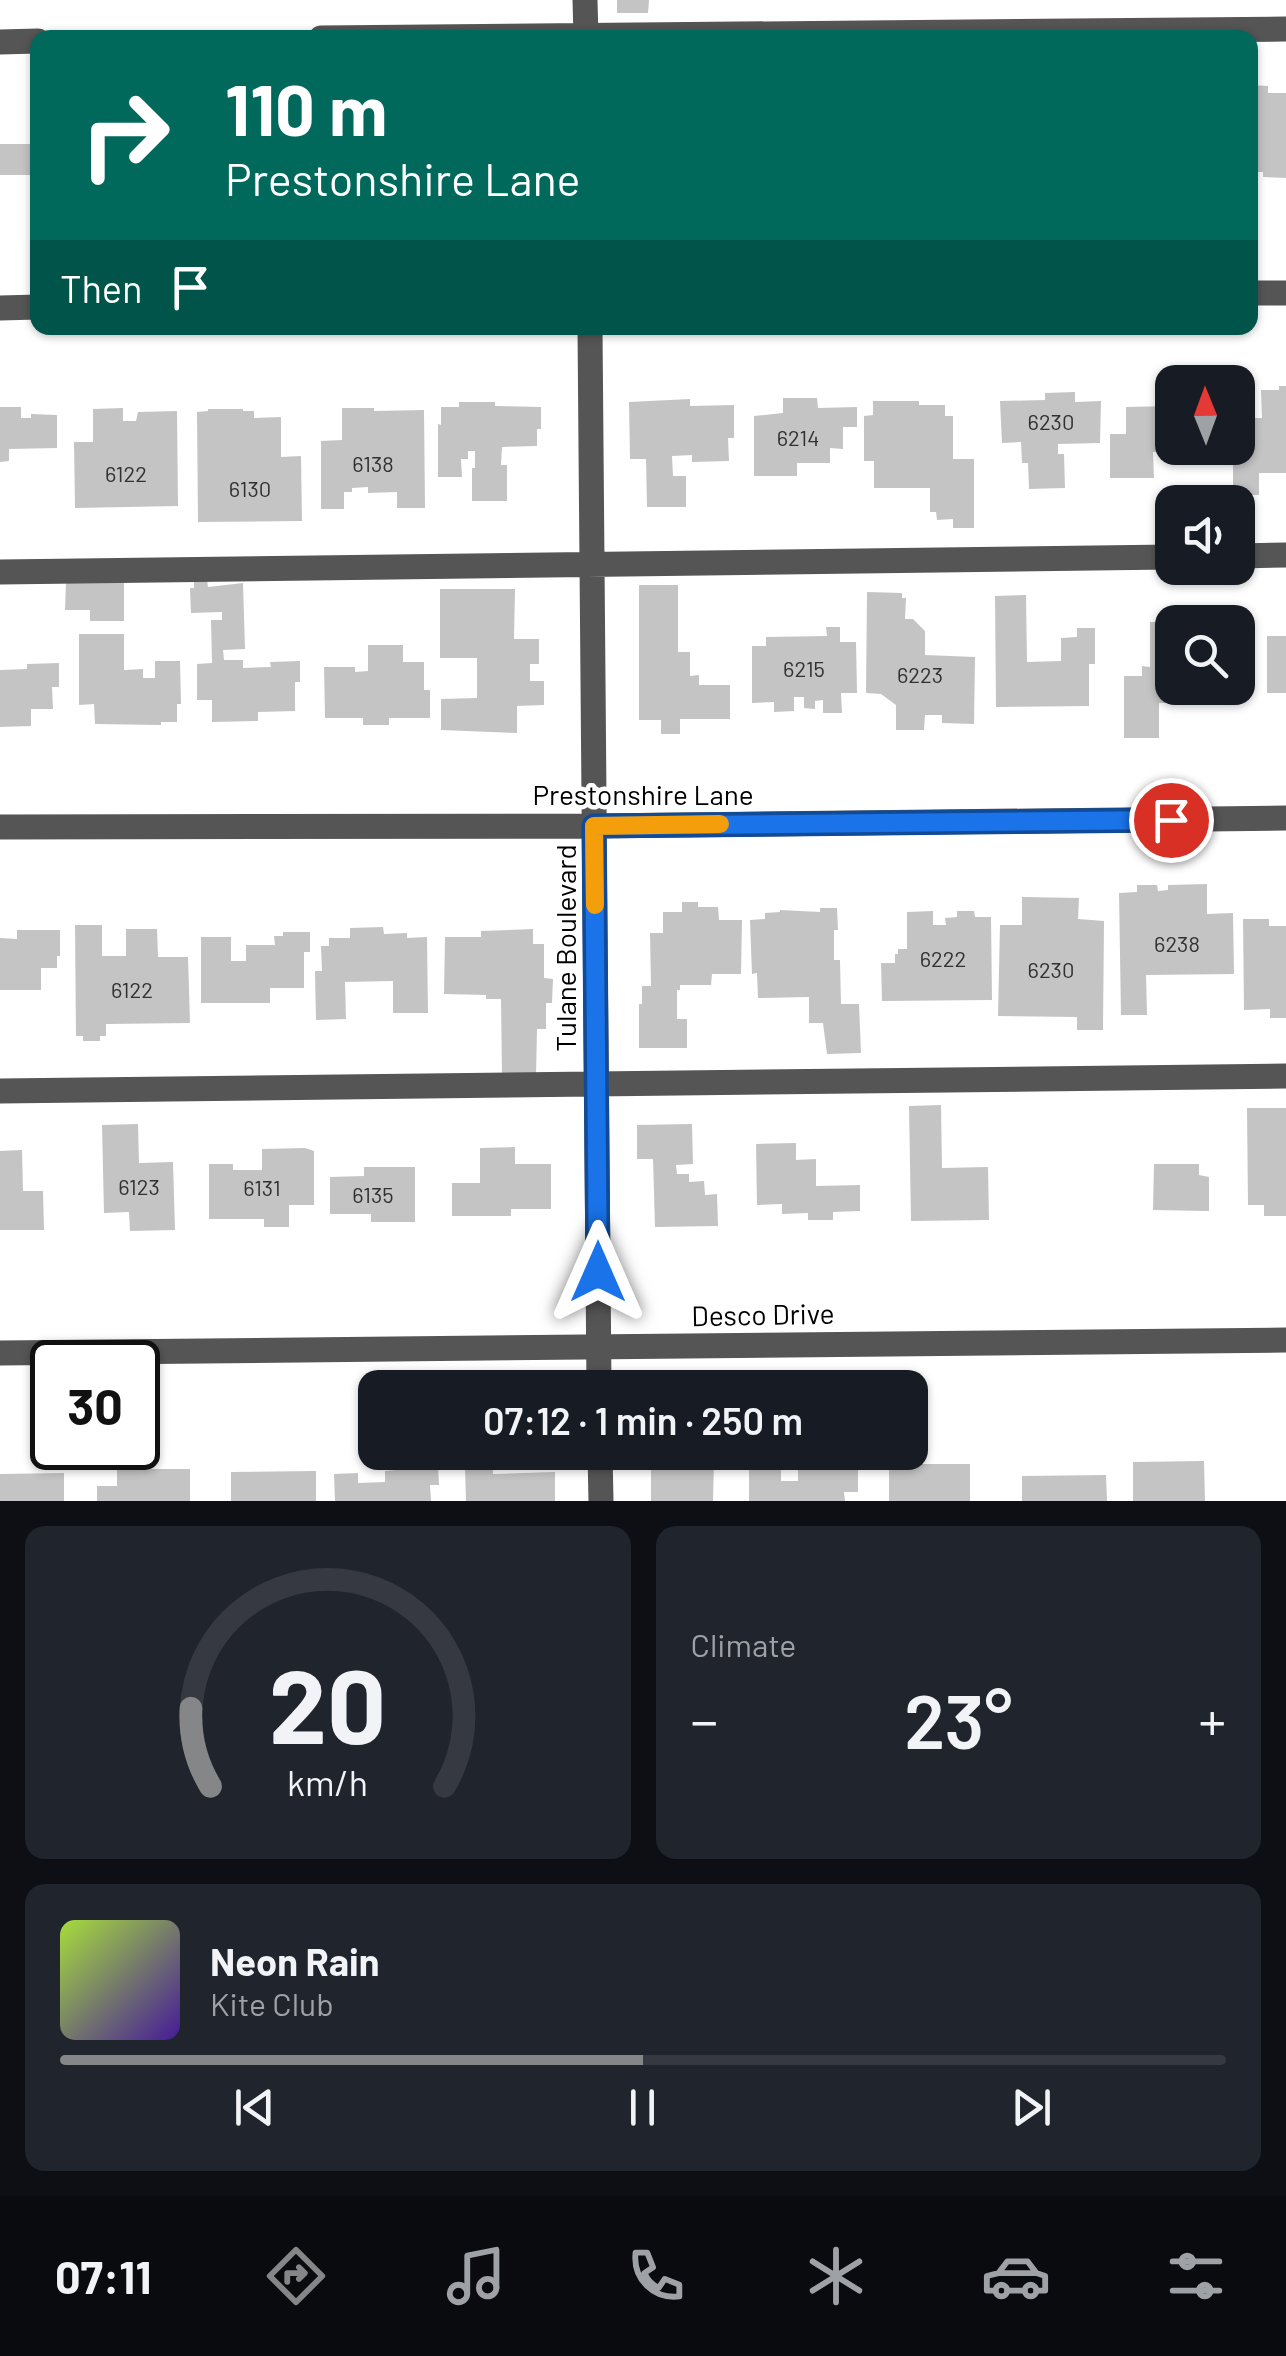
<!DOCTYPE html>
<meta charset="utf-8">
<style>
:root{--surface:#171b24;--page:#20242c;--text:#f1f3f6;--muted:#9ea1a6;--line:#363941;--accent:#858687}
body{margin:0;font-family:Barlow,sans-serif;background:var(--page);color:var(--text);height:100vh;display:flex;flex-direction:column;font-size:38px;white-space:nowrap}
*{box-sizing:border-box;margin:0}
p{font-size:32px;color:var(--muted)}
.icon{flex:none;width:55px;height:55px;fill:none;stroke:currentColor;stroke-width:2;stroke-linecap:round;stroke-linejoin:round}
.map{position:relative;height:1501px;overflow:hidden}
.panel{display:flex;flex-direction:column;gap:25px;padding:25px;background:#0d0f14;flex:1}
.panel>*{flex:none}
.banner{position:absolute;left:30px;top:30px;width:1228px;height:305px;border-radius:20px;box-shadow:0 2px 8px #0004;background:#00695c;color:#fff;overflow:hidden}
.needle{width:65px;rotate:359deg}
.fabs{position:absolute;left:1155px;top:365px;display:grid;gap:20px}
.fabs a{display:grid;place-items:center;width:100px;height:100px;border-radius:20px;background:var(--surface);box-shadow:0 2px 8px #0004;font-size:50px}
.speed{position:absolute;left:30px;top:1340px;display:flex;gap:20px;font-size:50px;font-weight:700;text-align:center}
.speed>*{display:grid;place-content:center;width:130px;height:130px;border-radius:50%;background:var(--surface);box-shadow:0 2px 8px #0004;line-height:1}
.speed .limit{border:5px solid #111;border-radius:15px;background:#fff;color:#111}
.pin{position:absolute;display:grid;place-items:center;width:85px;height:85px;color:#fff;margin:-42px;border:5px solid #fff;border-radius:50%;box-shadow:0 2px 10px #0007}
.me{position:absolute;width:110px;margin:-55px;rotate:0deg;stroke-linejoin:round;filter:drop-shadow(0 0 8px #0008)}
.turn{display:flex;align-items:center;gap:35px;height:210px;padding:0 30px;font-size:45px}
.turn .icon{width:130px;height:130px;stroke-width:2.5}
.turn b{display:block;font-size:70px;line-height:85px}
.then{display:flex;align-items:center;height:95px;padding:0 30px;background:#0003;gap:20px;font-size:38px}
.big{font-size:75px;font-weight:600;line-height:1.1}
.panel .card{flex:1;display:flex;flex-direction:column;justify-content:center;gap:15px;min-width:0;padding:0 35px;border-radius:20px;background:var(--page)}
.panel .dial{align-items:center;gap:0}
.dial svg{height:260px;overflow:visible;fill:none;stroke:var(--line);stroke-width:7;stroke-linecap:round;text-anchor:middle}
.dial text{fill:var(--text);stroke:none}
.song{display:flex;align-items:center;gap:30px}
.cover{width:120px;height:120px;border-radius:15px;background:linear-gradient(135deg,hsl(80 70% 55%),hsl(260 70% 35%))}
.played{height:10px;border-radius:5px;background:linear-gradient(90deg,var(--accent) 50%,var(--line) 50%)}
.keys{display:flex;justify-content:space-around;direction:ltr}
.heat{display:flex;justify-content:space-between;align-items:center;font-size:55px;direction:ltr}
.panel .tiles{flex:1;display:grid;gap:25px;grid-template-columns:1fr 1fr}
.card:last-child{grid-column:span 2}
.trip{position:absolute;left:358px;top:1370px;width:570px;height:100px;border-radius:20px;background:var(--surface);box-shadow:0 2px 8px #0004;font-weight:600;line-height:100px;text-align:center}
.menu{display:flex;height:160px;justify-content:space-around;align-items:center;background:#090b0e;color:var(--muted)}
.menu .icon{width:70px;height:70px}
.menu .current{color:var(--accent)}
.menu b{font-size:45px;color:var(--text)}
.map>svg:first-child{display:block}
.building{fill:#c4c4c4}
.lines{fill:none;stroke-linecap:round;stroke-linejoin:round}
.minor{stroke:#555;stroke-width:25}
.route-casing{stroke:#114b97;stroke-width:25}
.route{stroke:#1a73e8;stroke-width:18}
.slow{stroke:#f59e0b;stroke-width:18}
.labels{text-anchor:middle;stroke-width:9;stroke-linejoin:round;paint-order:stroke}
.number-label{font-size:22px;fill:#313131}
.street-label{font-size:28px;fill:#000;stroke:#fff}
</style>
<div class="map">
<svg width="1286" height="1501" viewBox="0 0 1286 1501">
<rect width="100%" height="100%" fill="#fff"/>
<path class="building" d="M617 0H649L648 13H617Z
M1250 85 1268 86V93H1286V178L1263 177V172H1250Z
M0 144H38V175H0Z
M1279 386H1286V473H1259V495H1233V448H1238V418H1262L1261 390H1279Z
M1075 392V402L1101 401 1100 443 1058 444V454H1064L1065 488 1029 489 1028 463H1022L1021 442 1002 443 1000 401 1045 400V393Z
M783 398H817L818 408 857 407V427H843V449L830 448V463H797V476H754V416L783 413Z
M690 399V406L734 405V438H728L729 461 692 462V455L672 456 673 476H686V507H647L646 459H630L629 402Z
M873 401H919V405H945V416H953V459H974V528H953V519L937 520 936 512H930V488H874V461H864V416L873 415Z
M459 402H495V406L541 407V429H537V446L502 447 501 465H507V501H472V468H475V451H468V459H461L462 477H438V424L441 425V407H459Z
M1169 406V420H1172V448H1218V452H1153L1154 478H1110V434H1126V407Z
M0 407H21V418H31V414L57 415V448L9 449V461L0 462Z
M123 408V421H136L138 412 177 411 178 506 75 508 74 442H93V409Z
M342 408H374V411L424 410 425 508H397V492L368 493V487L352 488V492H344V509H321V441L342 440Z
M208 409H243V411H254V418L281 417V457L301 456 302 521 198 522 197 412 208 411Z
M194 579H207L208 587 243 583 245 649 223 650 224 660H243V668L271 667 270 662 300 661V682H295V711L258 712V721L212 722V700H197V664L212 663 211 620H222V612L191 613 190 588H194Z
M66 581H124V621H90V610H65Z
M639 585H678V652H690V676L699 675V685H730V719H680V734H661V720H639Z
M440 589H515L514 639H539V664H530V681H544V705L517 706V733L441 730V699L477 698V658H440Z
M867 592 902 593V598H906L905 619H913L925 631V655L975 657 974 724 942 723V715H925L924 730H896V705L881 694 866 693Z
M1026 595 1027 662 1061 661V638L1077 637V628H1095V664H1089V706L996 707 995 596Z
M1150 622H1172V688H1207V691H1202V703H1159V738H1124V676H1142V666L1150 667Z
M826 627H840V642H856L857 693H841L842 713H823V700L815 701V709L804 708V697H794V711L774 712V702L752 703V646H766V637L827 636Z
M79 634H124V670L143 669V678H155V661H180L181 704H177V722H161V725L95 724 94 704 79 705Z
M1267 636H1286V693H1267Z
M368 645H403V662H424V690H430V718H389V725H363V718H325L324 667H355V672L368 671Z
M59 663V687H52L53 709H31V726L0 727V670L27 669V664Z
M1207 884V914L1233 913 1234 974 1146 975 1147 1015H1121L1119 893 1137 892V885H1157L1158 891 1168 890V885Z
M1022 897 1079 898 1078 919 1104 921 1103 1030H1077V1017L998 1016 1000 925H1022Z
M682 902H698V907H718L719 920H742L741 974H712L711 985H680V990H677V1019H687V1048H639V1004H642V986H651L650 933H663V912H682Z
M820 908H837L838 930H834V960H840L841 1004H859L861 1053 827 1054 823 1023H809V997L758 998 757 973 752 974 750 920 765 919V913L780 912V910L820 912Z
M933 911V925H946L945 918 957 917V911H974L975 917H991L992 1000 882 1001 881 963H895V954H898V949H907V912Z
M1243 919H1269V926H1286V1018H1270V1009L1244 1010Z
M75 925H102V956H126V929H157L158 957H188L190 1023 106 1024V1036H100V1041H83V1036H76Z
M383 927 384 934 407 933V938L427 937 428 1013H393V981L345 982 346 1019 316 1020 315 971H322L321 946H329V938H350V928Z
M533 929V944H544V978L553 979 552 1003H546V1029H537L536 1075H502L501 999H486V995L444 994 445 937H481V931Z
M17 930H60V956H57V968H41V990H0V938L17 939Z
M283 932H310V952H304V988H270V1003H201V937H231V961H246V945H275L274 936H283Z
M941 1105 942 1168 988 1167 989 1220 911 1221 909 1106Z
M1247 1108H1286V1216H1264V1205H1248Z
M138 1124 139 1163 173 1162 175 1230 130 1231 129 1212 104 1213 102 1125Z
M692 1124 693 1164 676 1165 677 1174H689V1182L704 1181 705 1195 717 1194 718 1226 655 1227 653 1159H637V1125Z
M796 1143V1160L816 1159V1186L860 1185V1211L833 1212V1220H808V1213L782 1214V1204L757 1205 756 1144Z
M515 1147V1164H551V1209H511V1216H452V1183H480V1148Z
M305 1148 314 1151V1205H289V1227H264V1219H209V1164H233V1170H262V1149Z
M22 1150 23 1191H43L44 1230H0V1151Z
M1154 1164H1199V1175L1209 1177V1211L1153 1210Z
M364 1167H415V1222H371V1214H330V1177L364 1176Z
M849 1454V1469H858V1492H844L845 1501H749V1470L781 1469V1481H798V1468H817L816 1455Z
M651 1459H714L713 1501H651Z
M1204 1461 1205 1501H1133V1462Z
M889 1464H970V1501H889Z
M438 1466 439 1485H430L431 1501H335L334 1474 358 1473V1483L385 1482V1471Z
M493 1466V1474L555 1472V1501H466L465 1467Z
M117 1469H190V1501H97V1486H117Z
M316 1471V1501H231V1472Z
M64 1473V1501H0V1474Z
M1106 1475 1107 1501H1022V1476Z"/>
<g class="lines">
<path class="minor" d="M585 0 586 38
M321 38 1286 29
M0 42 38 41
M1250 293H1286
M0 308 38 307
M590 328 599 1388
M1238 556 1286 555
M0 572 1172 557
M0 827 595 826 1286 818
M0 1091 1286 1076
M0 1353 1286 1340
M600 1452 601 1501"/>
</g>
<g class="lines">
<defs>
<path id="route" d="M598 1272 594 826 1171 820"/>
</defs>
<use href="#route" class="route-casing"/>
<use href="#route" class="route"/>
<path class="slow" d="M595 905 594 826 720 824"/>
</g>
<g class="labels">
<g class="number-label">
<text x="1051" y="430">6230</text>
<text x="798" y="446">6214</text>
<text x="373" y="472">6138</text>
<text x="126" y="482">6122</text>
<text x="250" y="497">6130</text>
<text x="804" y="677">6215</text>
<text x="920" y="683">6223</text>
<text x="1177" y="952">6238</text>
<text x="943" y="967">6222</text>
<text x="1051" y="978">6230</text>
<text x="132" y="998">6122</text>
<text x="139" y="1195">6123</text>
<text x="262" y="1196">6131</text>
<text x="373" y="1203">6135</text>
</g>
<g class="street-label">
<text x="643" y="805">Prestonshire Lane</text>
<text transform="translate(566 948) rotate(-90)" y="10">Tulane Boulevard</text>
<text transform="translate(763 1315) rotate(-1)" y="10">Desco Drive</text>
</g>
</g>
</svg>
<div class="fabs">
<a><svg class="needle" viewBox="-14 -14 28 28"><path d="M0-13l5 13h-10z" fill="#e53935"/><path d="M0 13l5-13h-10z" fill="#9ea1a6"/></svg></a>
<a><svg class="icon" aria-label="sound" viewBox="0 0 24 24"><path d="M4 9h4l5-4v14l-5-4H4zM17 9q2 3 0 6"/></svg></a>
<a><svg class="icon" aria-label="search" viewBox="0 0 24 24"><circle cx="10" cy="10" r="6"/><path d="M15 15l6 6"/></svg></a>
</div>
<div class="speed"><div class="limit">30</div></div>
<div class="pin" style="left:1171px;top:820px;background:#d93025"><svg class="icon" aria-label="arrive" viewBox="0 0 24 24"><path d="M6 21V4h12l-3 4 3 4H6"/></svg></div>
<svg class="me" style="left:598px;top:1272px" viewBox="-20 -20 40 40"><path d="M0-17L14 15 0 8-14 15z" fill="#1a73e8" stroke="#fff" stroke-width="4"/></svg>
<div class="trip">07:12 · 1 min · 250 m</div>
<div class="banner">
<div class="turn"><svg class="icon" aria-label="right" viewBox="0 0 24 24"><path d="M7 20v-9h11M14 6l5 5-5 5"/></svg><div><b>110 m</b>Prestonshire Lane</div></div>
<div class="then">Then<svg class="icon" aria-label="arrive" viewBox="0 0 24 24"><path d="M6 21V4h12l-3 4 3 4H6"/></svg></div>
</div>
</div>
<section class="panel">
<div class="tiles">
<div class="card dial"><svg viewBox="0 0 100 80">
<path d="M14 69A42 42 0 1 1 86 69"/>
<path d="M14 69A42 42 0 0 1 8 45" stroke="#858687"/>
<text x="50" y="56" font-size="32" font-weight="700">20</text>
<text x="50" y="72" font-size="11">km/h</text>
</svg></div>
<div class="card"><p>Climate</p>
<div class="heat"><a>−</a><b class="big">23°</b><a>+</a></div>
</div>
<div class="card">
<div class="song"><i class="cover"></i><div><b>Neon Rain</b><p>Kite Club</p></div></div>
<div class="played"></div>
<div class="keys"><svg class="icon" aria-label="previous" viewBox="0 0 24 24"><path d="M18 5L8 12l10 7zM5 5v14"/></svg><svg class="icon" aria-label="pause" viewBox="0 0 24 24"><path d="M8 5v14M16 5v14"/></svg><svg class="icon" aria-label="next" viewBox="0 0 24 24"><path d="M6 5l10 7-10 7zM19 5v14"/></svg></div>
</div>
</div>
</section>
<nav class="menu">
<b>07:11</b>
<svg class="icon current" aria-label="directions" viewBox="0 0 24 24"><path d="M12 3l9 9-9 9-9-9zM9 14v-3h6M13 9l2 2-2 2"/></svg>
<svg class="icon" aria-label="music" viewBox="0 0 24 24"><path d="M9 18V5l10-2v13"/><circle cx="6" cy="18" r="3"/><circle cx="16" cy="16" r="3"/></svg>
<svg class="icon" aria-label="phone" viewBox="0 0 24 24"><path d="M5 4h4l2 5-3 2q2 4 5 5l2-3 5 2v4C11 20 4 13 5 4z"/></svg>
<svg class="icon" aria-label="climate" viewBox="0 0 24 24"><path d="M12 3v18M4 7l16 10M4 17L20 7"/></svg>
<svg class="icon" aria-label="car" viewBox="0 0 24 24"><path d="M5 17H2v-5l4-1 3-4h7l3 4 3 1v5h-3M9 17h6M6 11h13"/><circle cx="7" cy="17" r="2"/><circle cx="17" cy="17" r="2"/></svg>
<svg class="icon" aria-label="filters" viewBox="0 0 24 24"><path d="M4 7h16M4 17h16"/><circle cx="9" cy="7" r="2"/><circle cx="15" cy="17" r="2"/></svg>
</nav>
